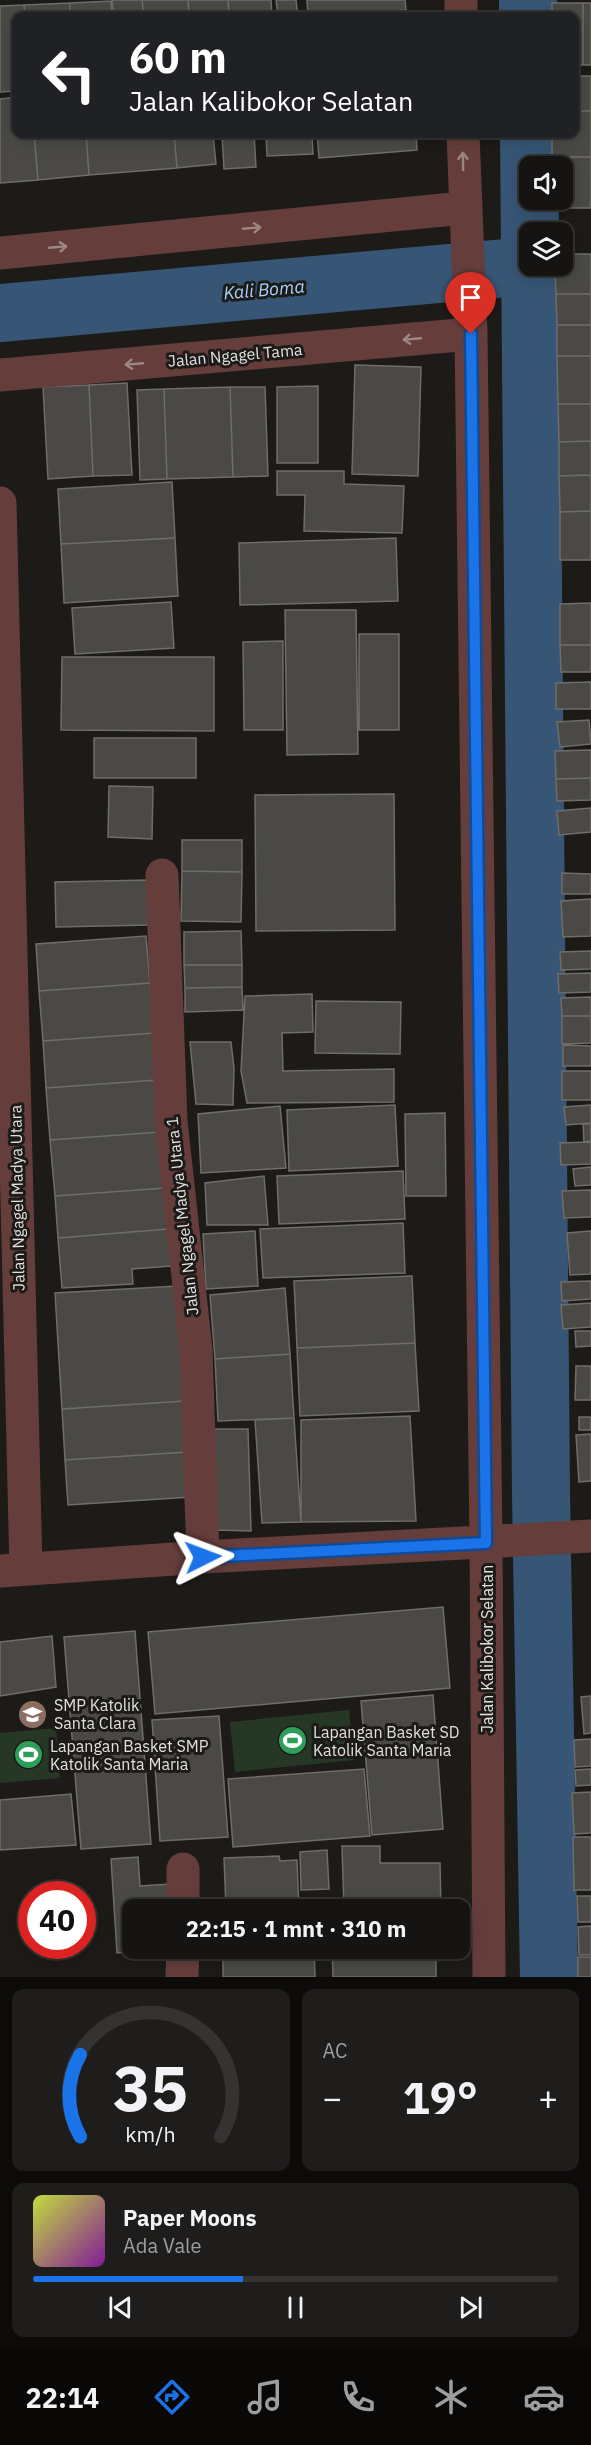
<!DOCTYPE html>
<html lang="id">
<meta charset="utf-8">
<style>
:root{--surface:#161412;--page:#1f1d1b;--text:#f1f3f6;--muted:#9e9e9f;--line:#353332;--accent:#1a73e8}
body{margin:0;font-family:"IBM Plex Sans",sans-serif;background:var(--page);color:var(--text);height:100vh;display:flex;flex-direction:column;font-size:22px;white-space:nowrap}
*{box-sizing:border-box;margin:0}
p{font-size:20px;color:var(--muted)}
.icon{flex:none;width:33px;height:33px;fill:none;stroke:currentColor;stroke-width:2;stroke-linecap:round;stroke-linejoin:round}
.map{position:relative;height:1977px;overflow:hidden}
.drawer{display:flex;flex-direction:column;gap:12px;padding:12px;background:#0c0b0a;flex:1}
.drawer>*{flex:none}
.top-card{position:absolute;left:12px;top:12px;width:567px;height:126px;border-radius:12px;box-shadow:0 3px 15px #0003,0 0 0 2px var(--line);background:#202124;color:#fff;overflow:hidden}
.tools{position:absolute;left:519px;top:156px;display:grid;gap:12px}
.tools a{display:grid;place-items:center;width:54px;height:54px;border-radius:12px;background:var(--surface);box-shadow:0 3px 15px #0003,0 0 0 2px var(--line);font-size:30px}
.speed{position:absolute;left:18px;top:1881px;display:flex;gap:12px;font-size:30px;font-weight:700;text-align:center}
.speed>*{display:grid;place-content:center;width:78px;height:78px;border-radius:50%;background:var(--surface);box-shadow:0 3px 15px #0003,0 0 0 2px var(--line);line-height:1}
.speed .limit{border:9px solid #d22;background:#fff;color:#111}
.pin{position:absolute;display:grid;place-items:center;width:51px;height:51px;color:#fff;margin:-62px -26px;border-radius:50% 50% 50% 0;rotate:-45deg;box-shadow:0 0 6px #0007}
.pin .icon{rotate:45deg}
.me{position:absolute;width:66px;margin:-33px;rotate:87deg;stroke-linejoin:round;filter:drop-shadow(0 0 4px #0008)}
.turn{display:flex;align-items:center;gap:21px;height:126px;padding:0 18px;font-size:27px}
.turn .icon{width:78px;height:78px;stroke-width:2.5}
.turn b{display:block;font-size:42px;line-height:51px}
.big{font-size:45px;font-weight:700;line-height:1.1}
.drawer .card{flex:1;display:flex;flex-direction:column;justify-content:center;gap:9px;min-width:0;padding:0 21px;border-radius:12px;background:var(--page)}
.drawer .dial{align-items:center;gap:0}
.dial svg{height:156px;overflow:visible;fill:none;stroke:var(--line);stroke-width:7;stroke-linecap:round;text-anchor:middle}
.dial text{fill:var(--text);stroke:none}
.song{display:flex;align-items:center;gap:18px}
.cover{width:72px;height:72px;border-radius:9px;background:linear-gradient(135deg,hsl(70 70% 55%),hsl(290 70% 35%))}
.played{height:6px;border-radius:3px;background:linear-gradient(90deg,var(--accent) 40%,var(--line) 40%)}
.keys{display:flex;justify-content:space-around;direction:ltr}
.heat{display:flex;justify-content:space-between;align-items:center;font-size:33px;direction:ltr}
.drawer .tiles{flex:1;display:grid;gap:12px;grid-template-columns:1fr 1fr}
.card:last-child{grid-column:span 2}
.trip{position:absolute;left:122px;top:1899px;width:348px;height:60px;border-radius:12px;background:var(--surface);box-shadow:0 3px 15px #0003,0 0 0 2px var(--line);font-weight:700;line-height:60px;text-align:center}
.menu{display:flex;height:96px;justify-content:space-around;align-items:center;background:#090807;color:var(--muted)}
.menu .icon{width:42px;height:42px}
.menu .selected{color:var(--accent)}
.menu b{font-size:27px;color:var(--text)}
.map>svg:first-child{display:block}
.green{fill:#263825}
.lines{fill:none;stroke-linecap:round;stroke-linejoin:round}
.river{stroke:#375675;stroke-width:58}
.building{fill:#4a4946;stroke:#6f6d6a;stroke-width:1.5}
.minor{stroke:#653e3b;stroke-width:33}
.tertiary{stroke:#653e3b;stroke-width:33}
.oneway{stroke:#9d8784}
.route-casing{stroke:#114b97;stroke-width:15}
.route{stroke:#1a73e8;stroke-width:10}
.labels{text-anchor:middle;stroke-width:6;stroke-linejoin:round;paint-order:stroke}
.street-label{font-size:16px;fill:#e1e0de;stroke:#1d1b18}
.poi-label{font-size:16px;fill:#e1e0de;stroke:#1d1b18;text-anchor:start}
.water-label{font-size:18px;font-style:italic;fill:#a7d1fb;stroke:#1d1b18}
</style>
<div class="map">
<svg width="591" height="1977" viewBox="0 0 591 1977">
<rect width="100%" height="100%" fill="#1d1b18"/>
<path class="green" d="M349 1710 354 1760 235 1772 230 1722Z
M56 1728 60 1778 0 1783V1733Z"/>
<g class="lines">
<path class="river" d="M528 0V16
M529 134 541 1494 549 1977
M0 313 528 266"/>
</g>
<path class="building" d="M112 0H142L144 16H114Z
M142 0H188L189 16H144Z
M188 0H228L229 16H189Z
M228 0H271L272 16H229Z
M276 0H296L298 16H278Z
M307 0H405L406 10 308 16Z
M111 1 112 16H70V3Z
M70 3V16H25L24 5Z
M552 3H583V65H574V16H552Z
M583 3H591V65H583Z
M24 5 25 16H16V91L0 92V6Z
M406 10 407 16H318Z
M574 76H591V111H574Z
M16 97V134H34L38 180 0 183V99Z
M574 111H591V157H552V134H574Z
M34 134H86L89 175 38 180Z
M86 134H174L177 168 89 175Z
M174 134H213L216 164 177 168Z
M222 134H254L256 167 224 169Z
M266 134H312L313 154 267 156Z
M317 134H416L417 150 319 158Z
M552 157H591V208H553V200H562V166H552Z
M562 254H591V294H556L555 266H562Z
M556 294H591V325H557Z
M557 325H591V356H557Z
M557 356H591V404H558Z
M355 365 421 367 418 476 352 474Z
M127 383 132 475 93 476 89 385Z
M89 385 93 476 48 479 43 387Z
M318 386V463H277V387Z
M230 387 233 477 167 479 164 389Z
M230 387H265L268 476 233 477Z
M164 389 167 479 140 480 137 390Z
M558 404H591V441L559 442Z
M591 441V475L559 476V442Z
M277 471H344V484L404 486 402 533 304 531 305 495H277Z
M591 475V511L560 512 559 476Z
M172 482 175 538 61 544 58 489Z
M591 511V560H560V512Z
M175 538 178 596 64 603 61 544Z
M396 538 398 601 240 605 239 543Z
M171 602 174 648 75 654 72 608Z
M591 603V645H560V604Z
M285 610H356L358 754 287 755Z
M359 634H399V730H359Z
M283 641V730H244L243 642Z
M560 645H591V672H561Z
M62 657H214V731L61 730Z
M591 682V709H556V683Z
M589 720 591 744 560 747 557 722Z
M94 738H196V778H94Z
M591 750V778L556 779 555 751Z
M591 778V800L557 801 556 779Z
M109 786 153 787 152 839 108 837Z
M394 794 395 930 256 931 255 795Z
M591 808V832L559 835 557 811Z
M182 840H242V872L182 871Z
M182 871 242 872 241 922 181 921Z
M562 873 591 874V894H562Z
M149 880 151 925 56 927 55 882Z
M591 899V936L563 937 561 901Z
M241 931 242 965H184V932Z
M146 936 150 983 39 991 36 944Z
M591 951V969L561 970 560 952Z
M184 965H242V987L185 988Z
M591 973V992L559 993 558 974Z
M150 983 154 1033 43 1041 39 991Z
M242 987 243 1010 185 1012V988Z
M312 994 313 1032 282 1033 283 1071 394 1069V1102L247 1103 241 1071 245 996Z
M591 997V1016H562L561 998Z
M316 1001 401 1002 400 1054 315 1053Z
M562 1016H591V1043L562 1044Z
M154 1033 157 1080 46 1088 43 1041Z
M190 1042H231L234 1068 233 1105 196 1104Z
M563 1045 591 1046V1066H563Z
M562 1071H591V1100H562Z
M157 1080 161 1132 50 1140 46 1088Z
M395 1105 398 1166 289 1171 287 1110Z
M591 1105V1123L566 1125 564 1107Z
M280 1106 286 1168 201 1173 198 1114Z
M445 1113 446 1196H406L405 1114Z
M583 1124H591V1141L584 1142Z
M161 1132 165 1188 55 1196 50 1140Z
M591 1142V1164L561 1165 560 1143Z
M591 1167V1185L575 1186 573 1169Z
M403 1171 405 1219 279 1224 277 1176Z
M264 1176 268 1225H207L205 1183Z
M165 1188 168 1229 58 1238 55 1196Z
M591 1190V1217L564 1218 562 1191Z
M403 1223 405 1273 263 1278 260 1229Z
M168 1229 171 1266 132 1269 133 1284 62 1288 58 1238Z
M255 1231 258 1286 206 1289 203 1234Z
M591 1231V1274L570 1275 567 1233Z
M412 1276 415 1343 297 1348 294 1281Z
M591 1281V1299L562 1301 561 1282Z
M177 1286 185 1401 62 1409 55 1293Z
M285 1288 290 1354 215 1359 210 1295Z
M591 1303V1327L563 1329 561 1305Z
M575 1331H591V1346L576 1347Z
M415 1343 419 1411 300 1416 297 1348Z
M290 1354 294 1418 218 1421 215 1359Z
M576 1366H591V1400H575Z
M185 1401 188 1452 65 1460 62 1409Z
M410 1416 416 1521 301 1522V1420Z
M579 1417H591V1430H579Z
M294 1418 301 1522 262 1523 255 1420Z
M212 1429H248L251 1531 215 1530Z
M591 1434V1481L579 1482 576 1435Z
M188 1452 191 1497 68 1505 65 1460Z
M443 1607 450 1688 155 1714 148 1632Z
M135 1631 151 1844 81 1849 64 1637Z
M52 1636 56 1687 0 1696V1642Z
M433 1695 443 1829 372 1835 361 1701Z
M591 1696V1733L584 1734 581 1697Z
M219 1716 228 1837 160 1841 152 1720Z
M591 1739V1766L575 1767 574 1740Z
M364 1769 370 1836 233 1847 228 1779Z
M591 1769V1785L576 1786 575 1770Z
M591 1792V1833L574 1834 572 1793Z
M71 1794 76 1845 0 1850V1800Z
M573 1837H591V1890H574Z
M342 1846H380V1863H440L441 1910H344Z
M327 1850 329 1889 301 1890 300 1852Z
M279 1856 280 1861 297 1860 299 1910H272V1906L226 1908 224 1858Z
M138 1857 140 1886 170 1884 172 1910H132V1948L175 1949 117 1953 111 1859Z
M577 1896H591V1922H578Z
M591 1926V1955H579L578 1927Z
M223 1948H314L315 1977H223Z
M332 1948H436V1977H333Z
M578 1957H591V1977H578Z"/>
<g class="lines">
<path class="minor" d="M0 503 26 1569
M162 875 171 1121 196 1350 203 1557
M183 1910V1869
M182 1977 183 1948"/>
<path class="tertiary" d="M461 0V16
M463 134 471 334 486 1543 489 1977
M0 253 464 208
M0 375 471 334
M0 1571 203 1557 591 1536"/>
</g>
<defs><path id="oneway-shaft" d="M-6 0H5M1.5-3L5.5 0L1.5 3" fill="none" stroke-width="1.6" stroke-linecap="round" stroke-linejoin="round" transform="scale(1.5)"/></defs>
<g class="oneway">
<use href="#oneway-shaft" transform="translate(463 161) rotate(-91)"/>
<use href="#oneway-shaft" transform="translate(252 228) rotate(-5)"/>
<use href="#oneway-shaft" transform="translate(58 247) rotate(-5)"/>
<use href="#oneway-shaft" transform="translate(412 339) rotate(175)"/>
<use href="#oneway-shaft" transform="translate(134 364) rotate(175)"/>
</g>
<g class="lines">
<defs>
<path id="route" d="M203 1557 486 1543 471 334"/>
</defs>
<use href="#route" class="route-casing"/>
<use href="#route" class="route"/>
</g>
<defs>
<symbol id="school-disc" viewBox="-11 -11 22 22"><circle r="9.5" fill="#8d6e63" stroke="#1d1b18"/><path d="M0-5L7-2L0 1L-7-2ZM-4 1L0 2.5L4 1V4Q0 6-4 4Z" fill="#fff"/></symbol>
<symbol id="stadium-disc" viewBox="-11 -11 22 22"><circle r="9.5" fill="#2e9e5b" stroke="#1d1b18"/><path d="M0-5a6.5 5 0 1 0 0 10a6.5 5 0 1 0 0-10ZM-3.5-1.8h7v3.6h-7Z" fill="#fff"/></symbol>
</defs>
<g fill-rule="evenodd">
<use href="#school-disc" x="16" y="1698" width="33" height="33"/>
<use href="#stadium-disc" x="276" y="1724" width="33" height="33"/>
<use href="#stadium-disc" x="12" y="1738" width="33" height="33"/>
</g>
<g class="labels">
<g class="street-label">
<text transform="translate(235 355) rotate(-5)" y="6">Jalan Ngagel Tama</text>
<text transform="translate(17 1198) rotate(-91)" y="6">Jalan Ngagel Madya Utara</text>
<text transform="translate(182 1216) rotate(-96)" y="6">Jalan Ngagel Madya Utara 1</text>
<text transform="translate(487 1649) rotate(-90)" y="6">Jalan Kalibokor Selatan</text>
</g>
<g class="poi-label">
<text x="54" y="1711">SMP Katolik<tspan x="54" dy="18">Santa Clara</tspan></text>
<text x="313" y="1738">Lapangan Basket SD<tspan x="313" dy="18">Katolik Santa Maria</tspan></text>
<text x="50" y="1752">Lapangan Basket SMP<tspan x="50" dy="18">Katolik Santa Maria</tspan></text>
</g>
<g class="water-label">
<text transform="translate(264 290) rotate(-5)" y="6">Kali Boma</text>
</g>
</g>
</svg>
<div class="tools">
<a><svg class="icon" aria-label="sound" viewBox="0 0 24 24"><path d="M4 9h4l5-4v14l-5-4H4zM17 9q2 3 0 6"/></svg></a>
<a><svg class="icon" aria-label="layers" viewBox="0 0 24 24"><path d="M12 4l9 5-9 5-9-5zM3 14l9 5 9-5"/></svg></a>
</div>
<div class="speed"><div class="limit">40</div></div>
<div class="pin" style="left:471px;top:334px;background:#d93025"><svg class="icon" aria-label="arrive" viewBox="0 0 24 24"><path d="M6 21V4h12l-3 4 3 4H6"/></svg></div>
<svg class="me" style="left:203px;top:1557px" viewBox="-20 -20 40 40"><path d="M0-17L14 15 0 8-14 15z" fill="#1a73e8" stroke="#fff" stroke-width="4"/></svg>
<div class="trip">22:15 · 1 mnt · 310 m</div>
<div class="top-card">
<div class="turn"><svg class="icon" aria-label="left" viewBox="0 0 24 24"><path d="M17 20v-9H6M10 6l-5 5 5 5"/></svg><div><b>60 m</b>Jalan Kalibokor Selatan</div></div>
</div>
</div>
<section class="drawer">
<div class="tiles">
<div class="card dial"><svg viewBox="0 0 100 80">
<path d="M14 69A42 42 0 1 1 86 69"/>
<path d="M14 69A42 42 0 0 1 14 27" stroke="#1a73e8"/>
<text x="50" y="56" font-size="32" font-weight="700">35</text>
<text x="50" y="72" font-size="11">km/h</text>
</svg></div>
<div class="card"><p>AC</p>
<div class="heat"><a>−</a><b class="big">19°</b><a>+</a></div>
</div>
<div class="card">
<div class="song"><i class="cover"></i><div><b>Paper Moons</b><p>Ada Vale</p></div></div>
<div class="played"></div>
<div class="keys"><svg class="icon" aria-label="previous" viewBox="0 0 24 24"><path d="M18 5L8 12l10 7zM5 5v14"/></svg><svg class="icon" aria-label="pause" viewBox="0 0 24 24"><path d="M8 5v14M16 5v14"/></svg><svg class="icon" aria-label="next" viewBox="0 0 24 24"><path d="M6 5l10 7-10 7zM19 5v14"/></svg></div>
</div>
</div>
</section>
<nav class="menu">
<b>22:14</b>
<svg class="icon selected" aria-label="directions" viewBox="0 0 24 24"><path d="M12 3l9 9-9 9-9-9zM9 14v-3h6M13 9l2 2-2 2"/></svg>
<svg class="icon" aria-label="music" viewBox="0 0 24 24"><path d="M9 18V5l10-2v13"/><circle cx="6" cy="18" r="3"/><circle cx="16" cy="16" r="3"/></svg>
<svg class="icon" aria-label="phone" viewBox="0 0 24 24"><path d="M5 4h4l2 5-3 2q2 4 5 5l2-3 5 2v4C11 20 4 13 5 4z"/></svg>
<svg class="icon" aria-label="climate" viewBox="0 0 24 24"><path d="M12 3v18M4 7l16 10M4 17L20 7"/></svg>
<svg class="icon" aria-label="car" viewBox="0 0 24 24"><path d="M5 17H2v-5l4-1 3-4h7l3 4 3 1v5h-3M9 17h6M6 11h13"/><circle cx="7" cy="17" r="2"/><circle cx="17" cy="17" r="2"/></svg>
</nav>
